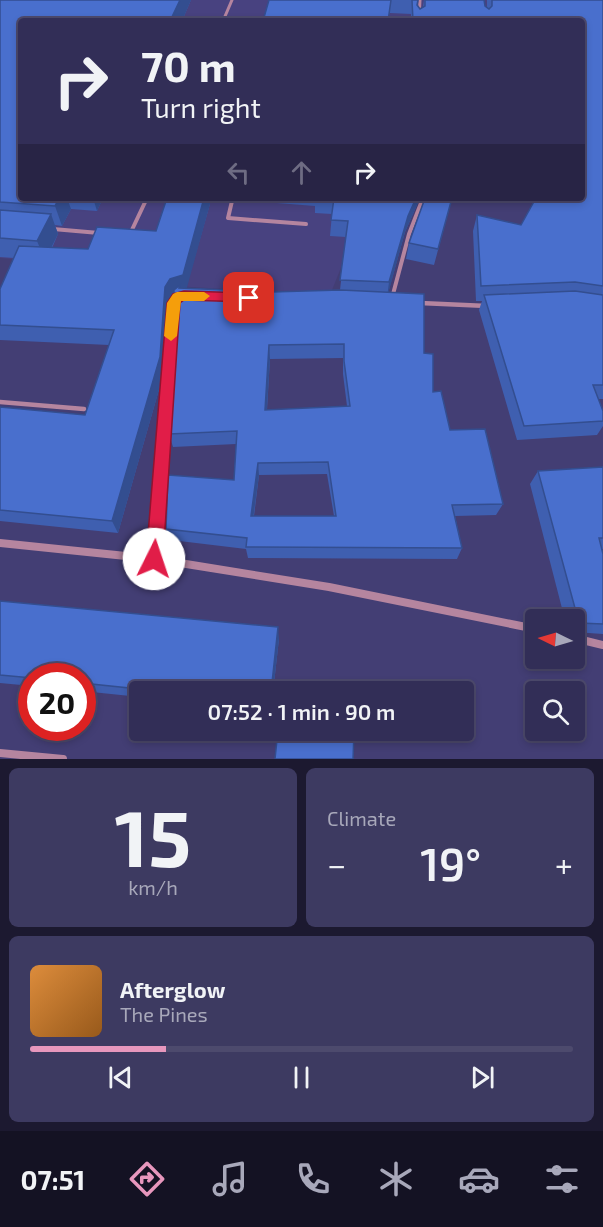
<!DOCTYPE html>
<meta charset="utf-8">
<style>
:root{--surface:#322e57;--page:#3d3a61;--text:#f1f3f6;--muted:#a8a8ba;--line:#4d4a6d;--accent:#e797bd}
body{margin:0;font-family:"Exo 2",sans-serif;background:var(--page);color:var(--text);height:100vh;display:flex;flex-direction:column;font-size:22px;white-space:nowrap}
*{box-sizing:border-box;margin:0}
p{font-size:20px;color:var(--muted)}
.icon{flex:none;width:33px;height:33px;fill:none;stroke:currentColor;stroke-width:2;stroke-linecap:round;stroke-linejoin:round}
.map{position:relative;height:759px;overflow:hidden}
.sheet{display:flex;flex-direction:column;gap:9px;padding:9px;background:#1c1930;flex:1}
.sheet>*{flex:none}
.guide{position:absolute;left:18px;top:18px;width:567px;height:183px;border-radius:6px;box-shadow:0 3px 9px #0003,0 0 0 2px var(--line);background:#322e57;color:var(--text);overflow:hidden}
.needle{width:39px;rotate:275deg}
.fabs{position:absolute;left:525px;top:609px;display:grid;gap:12px}
.fabs a{display:grid;place-items:center;width:60px;height:60px;border-radius:6px;background:var(--surface);box-shadow:0 3px 9px #0003,0 0 0 2px var(--line);font-size:30px}
.speed{position:absolute;left:18px;top:663px;display:flex;gap:12px;font-size:30px;font-weight:700;text-align:center}
.speed>*{display:grid;place-content:center;width:78px;height:78px;border-radius:50%;background:var(--surface);box-shadow:0 3px 9px #0003,0 0 0 2px var(--line);line-height:1}
.speed .limit{border:9px solid #d22;background:#fff;color:#111}
.pin{position:absolute;display:grid;place-items:center;width:51px;height:51px;color:#fff;margin:-26px;border-radius:12px;box-shadow:0 3px 9px #0006}
.me{position:absolute;width:66px;margin:-33px;rotate:4deg;stroke-linejoin:round;filter:drop-shadow(0 0 4px #0008)}
.turn{display:flex;align-items:center;gap:21px;height:126px;padding:0 24px;font-size:27px}
.turn .icon{width:78px;height:78px;stroke-width:2.5}
.turn b{display:block;font-size:42px;line-height:51px}
.lanes{display:flex;align-items:center;height:57px;padding:0 24px;background:#0003;justify-content:center;gap:30px;direction:ltr}
.lanes .off{opacity:.35}
.big{font-size:45px;font-weight:600;line-height:1.1}
.sheet .widget{flex:1;display:flex;flex-direction:column;justify-content:center;gap:9px;min-width:0;padding:0 21px;border-radius:9px;background:var(--page)}
.sheet .dial{align-items:center;gap:0}
.dial b{font-size:78px;line-height:1}
.song{display:flex;align-items:center;gap:18px}
.cover{width:72px;height:72px;border-radius:9px;background:linear-gradient(135deg,hsl(30 70% 55%),hsl(30 70% 35%))}
.played{height:6px;border-radius:3px;background:linear-gradient(90deg,var(--accent) 25%,var(--line) 25%)}
.keys{display:flex;justify-content:space-around;direction:ltr}
.heat{display:flex;justify-content:space-between;align-items:center;font-size:33px;direction:ltr}
.sheet .tiles{flex:1;display:grid;gap:9px;grid-template-columns:1fr 1fr}
.widget:last-child{grid-column:span 2}
.trip{position:absolute;left:129px;top:681px;width:345px;height:60px;border-radius:6px;background:var(--surface);box-shadow:0 3px 9px #0003,0 0 0 2px var(--line);font-weight:600;line-height:60px;text-align:center}
.tabs{display:flex;height:96px;justify-content:space-around;align-items:center;background:#141223;color:var(--muted)}
.tabs .icon{width:42px;height:42px}
.tabs .selected{color:var(--accent)}
.tabs b{font-size:27px;color:var(--text)}
.map>svg:first-child{display:block}
.built{fill:#484280}
.lines{fill:none;stroke-linecap:round;stroke-linejoin:round}
.lane-far3{stroke:#b5859f;stroke-width:3}
.lane-far2{stroke:#b5859f;stroke-width:4}
.lane-far1{stroke:#b5859f;stroke-width:4.5}
.lane{stroke:#b5859f;stroke-width:6}
.street{stroke:#b5859f;stroke-width:8}
.wall{fill:#3f5fb0;fill-rule:evenodd}
.shaded-wall{fill:#334e90}
.building{fill:#496fcd;stroke:#334e90;stroke-width:1.5;fill-rule:evenodd}
.route{fill:#e11d48;stroke:#92132f;stroke-width:1.5}
.slow{fill:#f59e0b}
</style>
<div class="map">
<svg width="603" height="759" viewBox="0 0 603 759">
<rect width="100%" height="100%" fill="#433e74"/>
<path class="built" d="M0 0H603L582 21H21V198H358L352 240 330 295 139 284 93 265 0 258Z"/>
<g class="lines">
<path class="lane-far3" d="M223 21 232 0
M419 21 420 0"/>
<path class="lane-far2" d="M204 199 232 201 228 218 306 224
M53 229 99 233
M130 234 147 198
M392 298 409 234 423 198"/>
<path class="lane-far1" d="M420 303 487 306
M0 402 84 409
M159 505 173 303 176 299"/>
<path class="lane" d="M155 559 159 503"/>
<path class="street" d="M0 543 155 559 329 587 536 629
M574 638 603 645
M0 753 63 759"/>
</g>
<path class="wall" d="M0 0H191L182 21H21V198H103L97 211 71 209 62 226 55 225 58 234 52 248 88 249 156 231 167 198H209L210 204 186 288 271 292 340 290 346 237 330 236 332 214 315 213V206L236 200 234 198H420L405 232 388 293 424 353 433 392 450 430 503 504 496 515 455 516 462 548 457 559 248 558 246 549 171 540 166 529 234 480 236 444 173 447 169 434 174 294 169 302 164 372 118 533 0 521V407L85 415 109 345 0 340V289L14 258 0 257ZM343 358V374L347 406 267 410 270 359ZM327 474 334 516H254L259 475Z
M269 0H418L417 5 420 9 423 7 424 0H484L485 6 487 8V0H603V399H598L603 411V426L597 435 517 440 479 310 482 301H476L473 231 477 215 521 225 535 200 525 198H582V21H411V14L390 13Z
M452 198 434 265 406 259 409 243Z
M603 467V549H602L603 554V634L574 632V620H565L530 484 538 471Z
M0 601 279 639 273 692H140V697L82 691V676H32V686L0 683Z"/>
<path class="shaded-wall" d="M180 0H191L182 21H170Z
M59 198H67L71 209 62 226 55 206Z
M93 198H103L97 211Z
M204 198H209L210 204 186 291 173 294 169 302 164 372 118 533 112 521 165 287Z
M416 198H420L405 232 387 298 389 282 408 216Z
M51 214 58 234 45 260 37 241Z
M269 345 270 359 266 423 265 410Z
M258 463 259 475 252 527 251 516Z
M278 627 279 639 273 692H271Z"/>
<path class="building" d="M0 0H180L170 21H21V198H59L55 206 0 202Z
M269 0H391L388 21H263Z
M412 0H418L417 5 420 9 425 6V0H484L485 6 489 9 492 6V0H603V286L575 282 481 286 477 215 521 225 536 198H582V21H413Z
M167 198H204L183 275 170 279 165 287 160 357 112 521 0 510V407L85 415 114 330 0 325V289L19 246 88 249 97 227 156 231Z
M334 198H416L408 216 389 282 340 280 348 221 331 220Z
M425 198H452L438 249 409 243Z
M0 210 51 214 37 241 0 238Z
M180 285 179 288 271 292 341 290 424 294V353L433 354V392L441 391 450 430 485 429 503 504 452 505 462 548 246 547 247 538 166 529 168 475 234 480 237 431 169 434 174 290ZM344 344V361L350 406 265 410 269 345ZM328 462 336 516H251L258 463Z
M575 291 603 295V385H593L603 411V421L524 426 484 295Z
M603 467V538H599L603 554V624L579 623 538 471Z
M0 601 278 627 271 692H168L82 683V676H32V678L0 675Z
M278 730H334L354 733 353 759H275Z"/>
<path class="route" d="M184 291 249 293 255 298 249 302 184 300 180 303 163 559 160 564 154 567 149 564 146 559 167 303 173 294Z"/>
<path class="slow" d="M177 292H204L210 296 204 301H181L177 336 171 341 164 336 167 303 173 294Z"/>
</svg>
<div class="fabs">
<a><svg class="needle" viewBox="-14 -14 28 28"><path d="M0-13l5 13h-10z" fill="#e53935"/><path d="M0 13l5-13h-10z" fill="#a8a8ba"/></svg></a>
<a><svg class="icon" aria-label="search" viewBox="0 0 24 24"><circle cx="10" cy="10" r="6"/><path d="M15 15l6 6"/></svg></a>
</div>
<div class="speed"><div class="limit">20</div></div>
<div class="pin" style="left:249px;top:298px;background:#d93025"><svg class="icon" aria-label="arrive" viewBox="0 0 24 24"><path d="M6 21V4h12l-3 4 3 4H6"/></svg></div>
<svg class="me" style="left:154px;top:559px" viewBox="-20 -20 40 40"><circle r="19" fill="#fff"/><path d="M0-13L10 11 0 6-10 11z" fill="#e11d48"/></svg>
<div class="trip">07:52 · 1 min · 90 m</div>
<div class="guide">
<div class="turn"><svg class="icon" aria-label="right" viewBox="0 0 24 24"><path d="M7 20v-9h11M14 6l5 5-5 5"/></svg><div><b>70 m</b>Turn right</div></div>
<div class="lanes"><svg class="icon off" aria-label="left" viewBox="0 0 24 24"><path d="M17 20v-9H6M10 6l-5 5 5 5"/></svg><svg class="icon off" aria-label="ahead" viewBox="0 0 24 24"><path d="M12 20V5M6 11l6-6 6 6"/></svg><svg class="icon" aria-label="right" viewBox="0 0 24 24"><path d="M7 20v-9h11M14 6l5 5-5 5"/></svg></div>
</div>
</div>
<section class="sheet">
<div class="tiles">
<div class="widget dial"><b>15</b><p>km/h</p></div>
<div class="widget"><p>Climate</p>
<div class="heat"><a>−</a><b class="big">19°</b><a>+</a></div>
</div>
<div class="widget">
<div class="song"><i class="cover"></i><div><b>Afterglow</b><p>The Pines</p></div></div>
<div class="played"></div>
<div class="keys"><svg class="icon" aria-label="previous" viewBox="0 0 24 24"><path d="M18 5L8 12l10 7zM5 5v14"/></svg><svg class="icon" aria-label="pause" viewBox="0 0 24 24"><path d="M8 5v14M16 5v14"/></svg><svg class="icon" aria-label="next" viewBox="0 0 24 24"><path d="M6 5l10 7-10 7zM19 5v14"/></svg></div>
</div>
</div>
</section>
<nav class="tabs">
<b>07:51</b>
<svg class="icon selected" aria-label="directions" viewBox="0 0 24 24"><path d="M12 3l9 9-9 9-9-9zM9 14v-3h6M13 9l2 2-2 2"/></svg>
<svg class="icon" aria-label="music" viewBox="0 0 24 24"><path d="M9 18V5l10-2v13"/><circle cx="6" cy="18" r="3"/><circle cx="16" cy="16" r="3"/></svg>
<svg class="icon" aria-label="phone" viewBox="0 0 24 24"><path d="M5 4h4l2 5-3 2q2 4 5 5l2-3 5 2v4C11 20 4 13 5 4z"/></svg>
<svg class="icon" aria-label="climate" viewBox="0 0 24 24"><path d="M12 3v18M4 7l16 10M4 17L20 7"/></svg>
<svg class="icon" aria-label="car" viewBox="0 0 24 24"><path d="M5 17H2v-5l4-1 3-4h7l3 4 3 1v5h-3M9 17h6M6 11h13"/><circle cx="7" cy="17" r="2"/><circle cx="17" cy="17" r="2"/></svg>
<svg class="icon" aria-label="filters" viewBox="0 0 24 24"><path d="M4 7h16M4 17h16"/><circle cx="9" cy="7" r="2"/><circle cx="15" cy="17" r="2"/></svg>
</nav>
